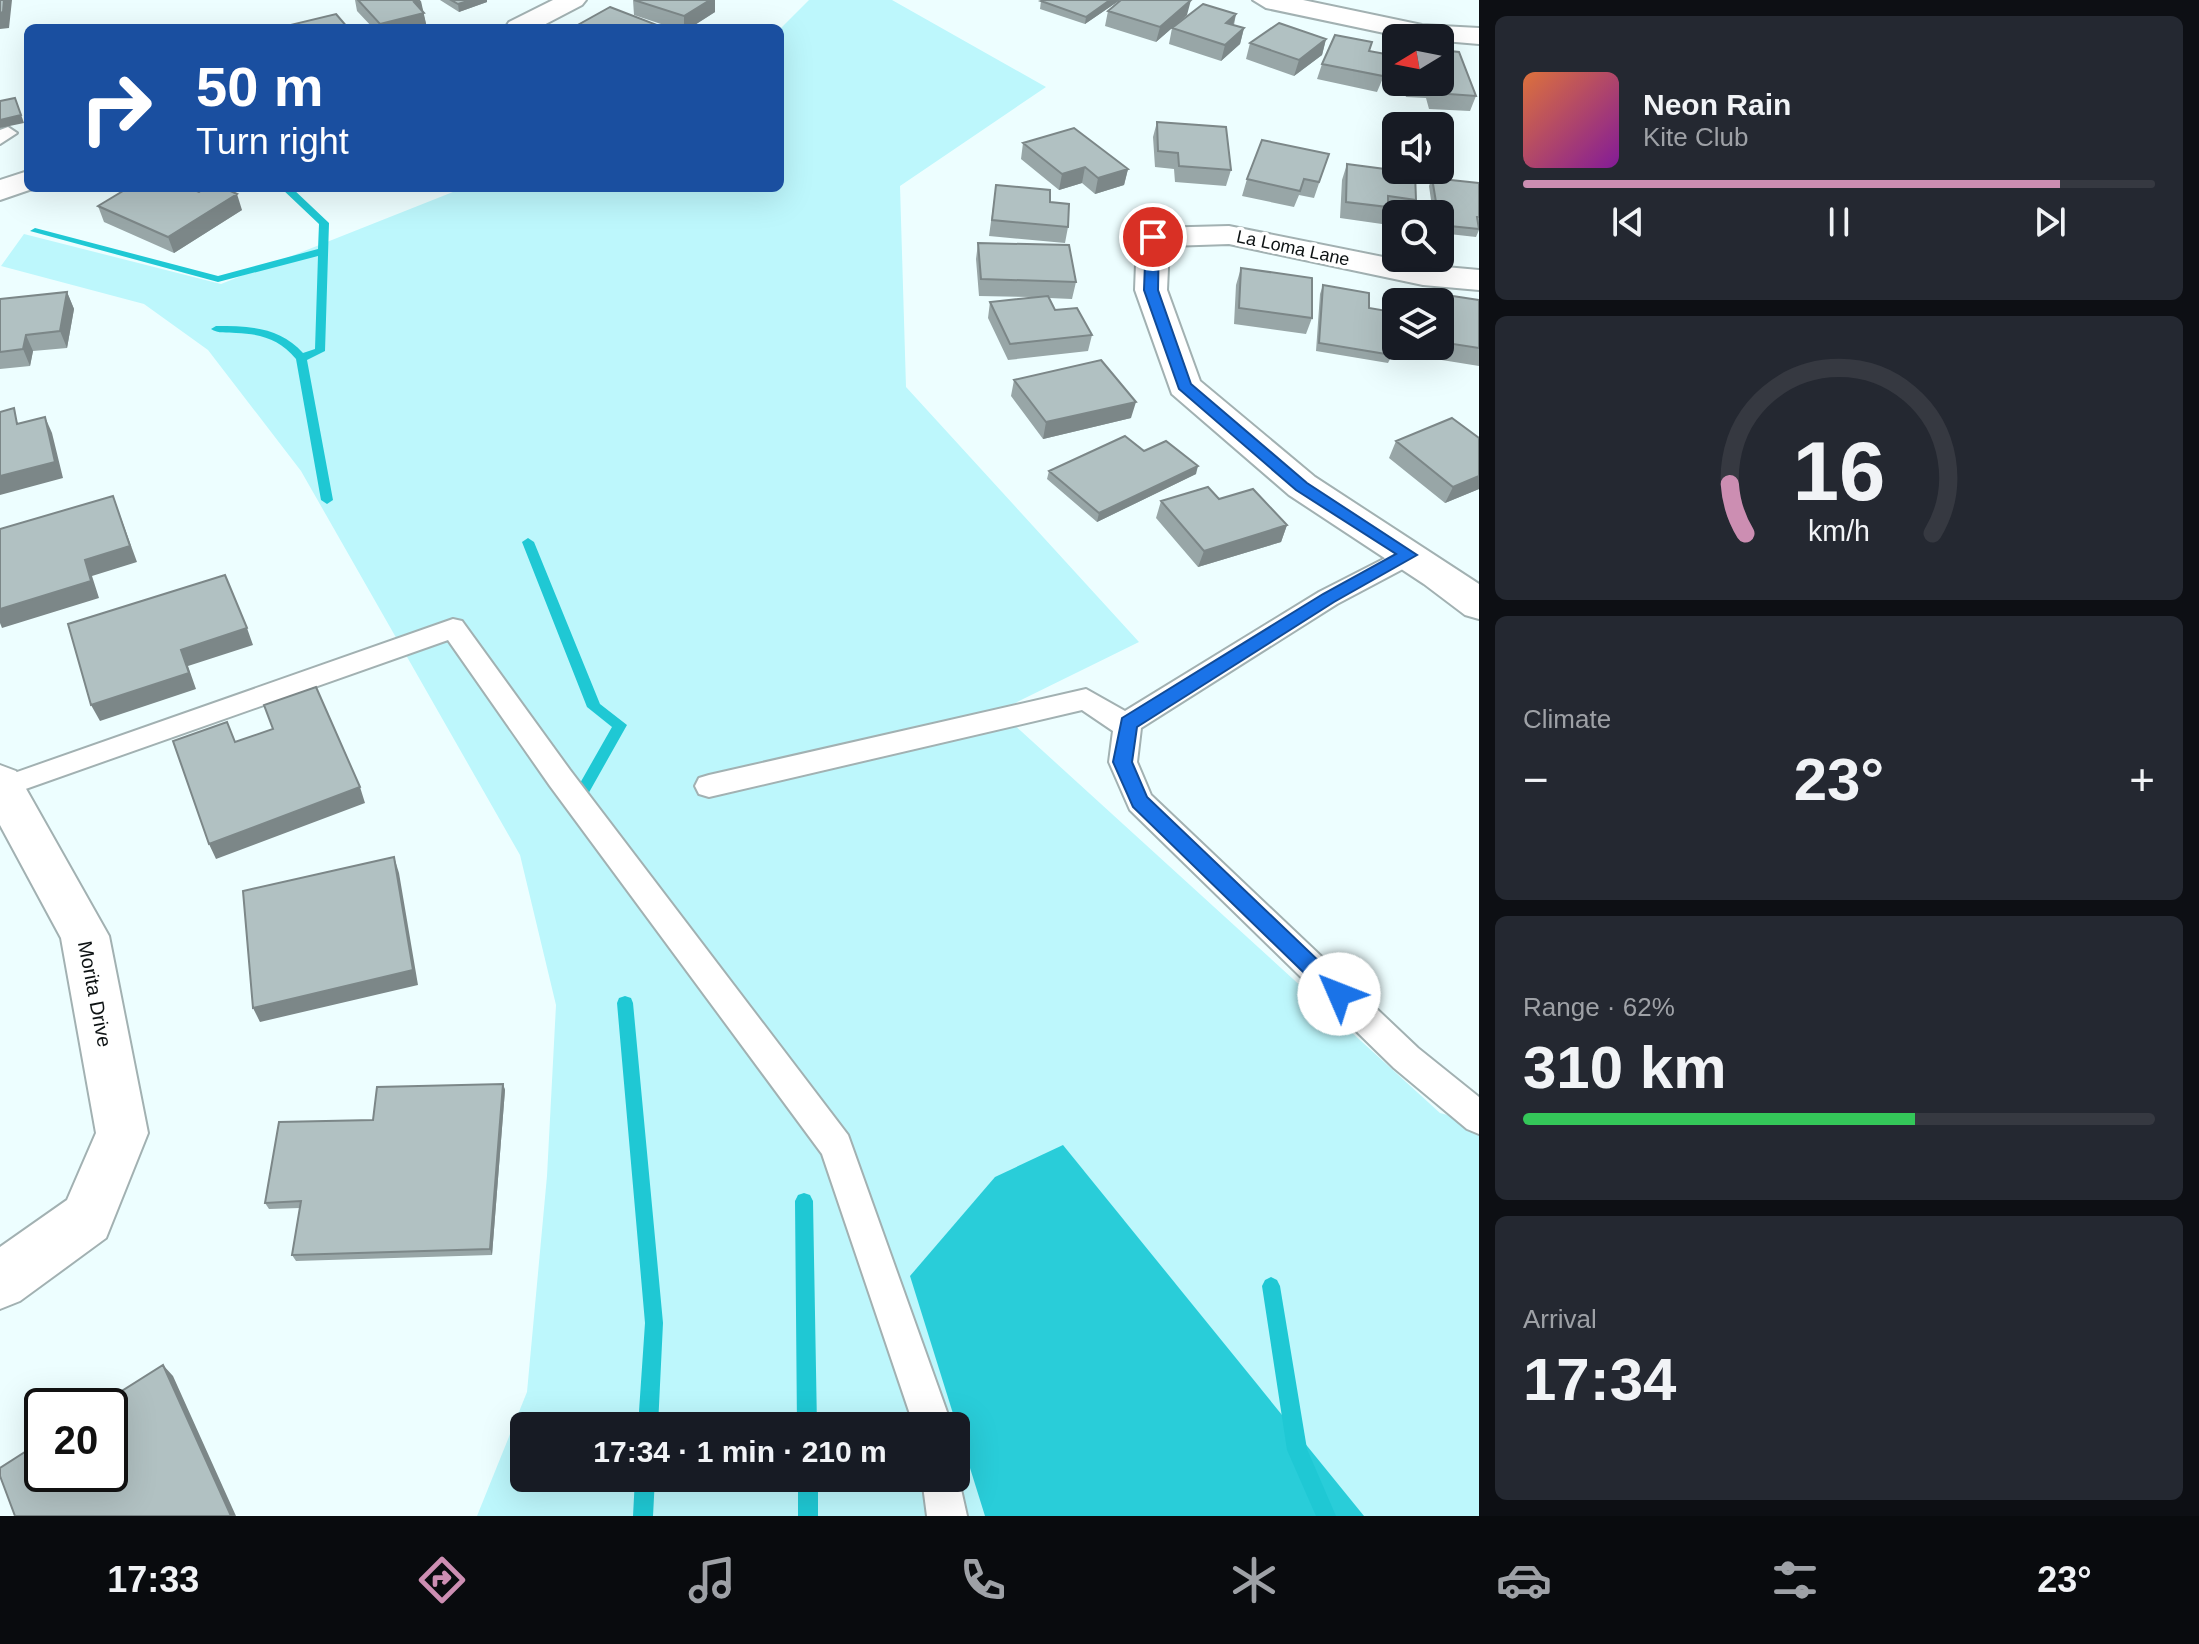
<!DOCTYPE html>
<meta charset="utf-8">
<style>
:root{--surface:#171b24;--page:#242831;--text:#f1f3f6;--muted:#9ea1a6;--line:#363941;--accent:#cc8eb2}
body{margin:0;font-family:Helvetica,sans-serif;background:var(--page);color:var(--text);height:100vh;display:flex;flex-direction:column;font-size:30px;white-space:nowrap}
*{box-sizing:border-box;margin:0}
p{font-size:26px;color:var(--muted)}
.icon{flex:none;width:44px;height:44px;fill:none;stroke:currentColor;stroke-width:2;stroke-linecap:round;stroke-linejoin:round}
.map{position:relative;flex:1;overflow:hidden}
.side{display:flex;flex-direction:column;gap:16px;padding:16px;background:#0d0f14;width:720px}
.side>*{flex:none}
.banner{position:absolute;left:24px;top:24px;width:760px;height:168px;border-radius:12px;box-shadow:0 8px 32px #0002;background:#1a4fa0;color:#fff;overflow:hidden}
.needle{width:52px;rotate:260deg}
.buttons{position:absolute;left:1382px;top:24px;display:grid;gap:16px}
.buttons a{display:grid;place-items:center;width:72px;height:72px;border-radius:12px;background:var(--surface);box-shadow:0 8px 32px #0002;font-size:40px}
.speed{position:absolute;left:24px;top:1388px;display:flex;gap:16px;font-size:40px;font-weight:700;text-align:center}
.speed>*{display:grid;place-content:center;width:104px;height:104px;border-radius:50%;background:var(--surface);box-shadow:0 8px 32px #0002;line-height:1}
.speed .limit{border:4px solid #111;border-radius:12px;background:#fff;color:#111}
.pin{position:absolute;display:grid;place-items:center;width:68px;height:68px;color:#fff;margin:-34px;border:4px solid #fff;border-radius:50%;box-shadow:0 2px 8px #0007}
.me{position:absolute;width:88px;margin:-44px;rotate:314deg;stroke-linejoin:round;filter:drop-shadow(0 0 6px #0008)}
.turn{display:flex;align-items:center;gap:28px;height:168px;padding:0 40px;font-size:36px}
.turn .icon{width:104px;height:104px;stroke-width:2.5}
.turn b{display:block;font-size:56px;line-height:68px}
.big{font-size:60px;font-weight:800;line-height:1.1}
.side .widget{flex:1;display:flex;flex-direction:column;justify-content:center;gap:12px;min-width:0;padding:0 28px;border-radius:12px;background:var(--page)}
.side .dial{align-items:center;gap:0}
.dial svg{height:208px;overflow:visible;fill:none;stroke:var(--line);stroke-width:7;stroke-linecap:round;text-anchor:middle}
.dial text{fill:var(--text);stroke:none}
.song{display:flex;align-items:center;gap:24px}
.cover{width:96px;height:96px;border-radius:12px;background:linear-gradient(135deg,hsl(20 70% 55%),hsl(290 70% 35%))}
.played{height:8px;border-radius:4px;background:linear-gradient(90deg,var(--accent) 85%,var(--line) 85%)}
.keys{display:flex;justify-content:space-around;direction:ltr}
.heat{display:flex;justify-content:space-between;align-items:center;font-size:44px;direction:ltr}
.charge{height:12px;border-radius:6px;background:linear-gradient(90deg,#34c759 62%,var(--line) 0)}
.trip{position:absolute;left:510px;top:1412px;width:460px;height:80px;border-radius:12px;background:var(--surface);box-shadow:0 8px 32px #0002;font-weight:800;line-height:80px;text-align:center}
.tabs{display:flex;height:128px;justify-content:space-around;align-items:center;background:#090b0e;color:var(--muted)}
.tabs .icon{width:56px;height:56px}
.tabs .current{color:var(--accent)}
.tabs b{font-size:36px;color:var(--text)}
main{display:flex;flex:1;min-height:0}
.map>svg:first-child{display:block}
.green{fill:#bdf7fc;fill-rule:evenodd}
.forest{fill:#29cdd9}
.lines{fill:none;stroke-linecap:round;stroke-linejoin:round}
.stream{fill:#1fc8d4;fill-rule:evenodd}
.service-casing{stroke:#a2b1b2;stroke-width:4}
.minor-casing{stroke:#a2b1b2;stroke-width:4}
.service{fill:#fff;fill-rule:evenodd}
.minor{fill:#fff;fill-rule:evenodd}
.wall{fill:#98a6a7}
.shaded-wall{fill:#7c8788}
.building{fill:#b1c1c2;stroke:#7c8788;stroke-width:2}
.route{fill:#1a73e8;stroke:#114b97;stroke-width:2}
.labels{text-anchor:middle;stroke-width:7;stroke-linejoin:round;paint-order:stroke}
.far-street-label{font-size:18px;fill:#0e1314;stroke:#fff}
.street-label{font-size:20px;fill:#0e1314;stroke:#fff}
</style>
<main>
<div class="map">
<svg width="1479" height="1516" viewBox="0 0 1479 1516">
<rect width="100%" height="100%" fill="#edfeff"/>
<path class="green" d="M809 0H892L1046 87 900 186 906 387 1139 642 999 711 1440 1113 1479 1123V1516H477L527 1392 547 1176 556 1005 520 855 301 471 208 350 144 304 1 266 24 234 221 284 463 188H780V29ZM524 1426H956V1478H524Z"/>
<path class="forest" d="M1063 1145 1364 1516H985L910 1276 995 1177Z"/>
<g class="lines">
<path class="stream" d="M281 188H292L329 223 325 351 307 360 333 500 327 504 321 500 296 359C279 339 261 334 236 333 227 332 218 334 211 329L216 326C249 326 280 327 303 353L315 349 318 256 218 282 30 231 35 228 218 276 318 249 319 224Z
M528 538 534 542 600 704 627 725 587 796H577L575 792 612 727 587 707 522 542Z
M625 996 631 998 633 1003 663 1323 658 1426H638L645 1323 617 1003 619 998Z
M804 1193 810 1195 813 1201 817 1426H797L795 1201 798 1195Z
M1271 1277 1277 1280 1280 1286 1307 1449 1336 1516H1316L1287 1450 1262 1286 1265 1280Z
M635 1478H655L653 1516H633Z
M798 1478H818V1516H798Z"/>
<defs>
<path id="service" d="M8 127 17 133 0 144V130Z
M1409 546 1418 549 1421 555 1418 561 1337 604 1141 728 1137 762 1151 795 1418 1048 1479 1097V1134L1467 1129 1394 1068 1130 810 1109 762 1113 731 1082 710 709 797 699 794 695 786 699 778 709 775 1086 689 1125 711 1319 592Z
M453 619 462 621 570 770 848 1135 952 1426H914L822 1154 550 786 448 640 0 798V778Z
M956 1467 967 1516H927L922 1478H956Z"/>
<path id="minor" d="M553 0H586L582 5 538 28H505L509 22Z
M1253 0H1303L1422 25 1479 28V44L1408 38 1266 8Z
M28 171V188H35L0 200V180Z
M1229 226 1423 265 1479 270V290L1423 285 1229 244 1169 246 1167 290 1200 381 1315 477 1479 584V619L1465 615 1424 584 1289 495 1172 394 1135 290 1137 237 1142 230 1153 228Z
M0 765 16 771 109 936 148 1133 106 1238 20 1301 0 1309V1247L67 1200 96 1133 61 938 0 825Z"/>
</defs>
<use href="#service" class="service-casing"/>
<use href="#minor" class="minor-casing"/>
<use href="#service" class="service"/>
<use href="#minor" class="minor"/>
</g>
<path class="wall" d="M355 0H420L427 28H373L357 11Z
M440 0H487V2L459 12Z
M633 0 715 12 690 28H673L634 15Z
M1120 0 1085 24 1040 9 1041 1Z
M1108 11 1187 15 1156 42 1105 26Z
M1236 14 1234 25 1244 28 1240 44 1221 61 1169 44 1172 28Z
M1326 39 1322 55 1294 76 1246 59 1250 43Z
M1369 51 1386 71 1377 92 1317 79 1322 64Z
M1401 82H1440L1476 96 1470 111 1429 109 1426 98 1406 97Z
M1157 122 1231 170 1226 186 1175 182 1174 169 1155 167 1153 137Z
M1023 143 1128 169 1124 185 1095 194 1082 183 1059 190 1021 159Z
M1329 154 1314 198 1299 195 1294 207 1242 196 1247 179Z
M1347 164 1416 200 1410 214 1386 213 1382 224 1340 218 1342 180Z
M1432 178 1479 183V230L1476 237 1440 233V214H1433L1429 186Z
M996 185 1050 202 1068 227 1065 243 989 236Z
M200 191 242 210 174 253 104 222 98 206Z
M978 243 1076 282 1072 299 1049 298 1055 310 1092 335 1088 351 1008 360 988 318 990 302 1033 297 979 296 976 259Z
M1241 268 1312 318 1306 334 1234 324 1236 285Z
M1323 285 1369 308 1392 355 1388 363 1316 351 1320 294Z
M67 292 74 309 67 348 33 351 30 366 0 369V299Z
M1446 295 1479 300V366L1417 356V346H1440V310Z
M1014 380 1131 418 1043 439 1011 396Z
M1479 438V489L1445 503 1389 458 1396 441Z
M1144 451 1196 474 1097 522 1047 479 1049 471Z
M1219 499 1287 525 1281 542 1198 567 1156 518 1161 501Z
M503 1084 505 1090 492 1255 296 1261 292 1255 300 1208 269 1209 265 1203 373 1120Z"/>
<path class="shaded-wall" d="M4 0H12L9 28 0 29V13Z
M471 0H487V2L459 12 458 4Z
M710 0H715V12L690 28H684V16Z
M1110 0H1120L1085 24 1086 17Z
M1191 0 1187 15 1156 42 1160 27Z
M421 1 427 28H381L380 24 414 2Z
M1236 14 1232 29 1226 23Z
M1244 28 1240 44 1221 61 1225 45Z
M1326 39 1322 55 1294 76 1299 60Z
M18 106 24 123 0 128V120Z
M1085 167 1082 183 1059 190 1062 174Z
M1128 169 1124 185 1095 194 1098 178Z
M237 194 242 210 174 253 168 237Z
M67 292 74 309 67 348 60 331Z
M26 335 33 351 30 366 23 349Z
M1136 402 1131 418 1043 439 1046 422Z
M45 417 52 433 63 478 0 495V476Z
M1198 466 1196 474 1097 522 1099 513Z
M1479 476V489L1445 503 1453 487Z
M113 496 137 562 92 576 99 598 2 628 0 623V609L85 560Z
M1287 525 1281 542 1198 567 1204 551Z
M247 628 253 645 188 666 196 689 100 721 91 705 181 650Z
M360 787 365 803 216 859 209 844Z
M394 857 399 873 418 985 260 1022 253 1008Z
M503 1084 505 1090 492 1255 490 1249Z
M163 1365 173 1376 236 1516H231Z"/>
<path class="building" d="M0 0H4L3 12 0 13Z
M358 0H420L414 2 424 13 380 24Z
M451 0H471L458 4Z
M634 0H710L684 16Z
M1044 0H1110L1086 17 1041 1Z
M1121 0H1191L1160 27 1108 11Z
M1203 4 1236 14 1226 23 1244 28 1225 45 1172 28Z
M610 7 657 25 651 28H582L576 26Z
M336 14 348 28H284L282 27Z
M1279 23 1326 39 1299 60 1250 43Z
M1335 35 1372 42 1369 51 1391 55 1383 76 1322 64Z
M1440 50 1459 52 1476 96 1435 93 1431 82H1422H1440Z
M15 98 21 115 0 120V101Z
M1157 122 1226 127 1231 170 1179 166 1178 153 1158 151Z
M1074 128 1128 169 1098 178 1085 167 1062 174 1023 143Z
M1262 140 1329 154 1319 182 1304 179 1300 191 1247 179Z
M1347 164 1415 173 1416 200 1388 196V207L1346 202Z
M1432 178 1479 183V217H1477L1479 229 1440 225V214H1438Z
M996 185 1050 190V202L1069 204 1068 227 992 220Z
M128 188H189L199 192 205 188H224L237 194 168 237 98 206Z
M978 243 1069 245 1076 282 981 279Z
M1241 268 1312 278V318L1239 308Z
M1323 285 1369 293V308L1393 312 1392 355 1319 343Z
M67 292 60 331 26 335 23 349 0 352V299Z
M1446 295 1479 300V348L1440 342V312L1446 313Z
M1048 296 1055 310 1077 308 1092 335 1010 344 990 302Z
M1101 360 1136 402 1046 422 1014 380Z
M14 408 17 424 45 417 55 462 0 476V412Z
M1452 418 1479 438V476L1453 487 1396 441Z
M1125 436 1144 451 1166 441 1198 466 1099 513 1049 471Z
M1208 487 1219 499 1253 489 1287 525 1204 551 1161 501Z
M113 496 130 546 85 560 91 581 0 609V529Z
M225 575 247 628 181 650 189 673 91 705 68 624Z
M316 687 360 787 209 844 173 741 227 722 235 742 273 729 264 705Z
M394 857 413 970 253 1008 243 891Z
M503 1084 490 1249 292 1255 301 1201 265 1203 279 1122 373 1120 377 1087Z
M163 1365 231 1516H15L0 1476V1468L42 1441V1474H110V1406H98Z"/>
<path class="route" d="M1153 233 1159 237 1158 290 1191 384 1307 483 1417 555 1334 602 1137 727 1132 762 1147 797 1346 987 1349 994 1346 1000H1332L1133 807 1113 762 1122 718 1323 594 1396 554 1296 490 1179 389 1144 290 1146 237Z"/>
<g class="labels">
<g class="far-street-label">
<text transform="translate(1293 248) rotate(12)" y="6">La Loma Lane</text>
</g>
<g class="street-label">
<text transform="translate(95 994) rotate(79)" y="7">Morita Drive</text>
</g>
</g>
</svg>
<div class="buttons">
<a><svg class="needle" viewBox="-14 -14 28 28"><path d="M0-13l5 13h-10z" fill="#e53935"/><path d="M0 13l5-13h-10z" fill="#9ea1a6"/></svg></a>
<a><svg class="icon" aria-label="sound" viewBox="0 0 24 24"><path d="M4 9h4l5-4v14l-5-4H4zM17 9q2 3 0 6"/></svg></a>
<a><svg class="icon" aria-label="search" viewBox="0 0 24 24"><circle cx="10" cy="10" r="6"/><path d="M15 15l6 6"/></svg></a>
<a><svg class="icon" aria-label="layers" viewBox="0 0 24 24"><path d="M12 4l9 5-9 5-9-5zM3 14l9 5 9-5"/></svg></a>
</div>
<div class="speed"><div class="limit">20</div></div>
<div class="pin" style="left:1153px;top:237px;background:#d93025"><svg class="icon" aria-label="arrive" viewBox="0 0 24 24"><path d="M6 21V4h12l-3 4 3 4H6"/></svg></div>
<svg class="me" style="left:1339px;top:994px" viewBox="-20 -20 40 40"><circle r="19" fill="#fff"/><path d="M0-13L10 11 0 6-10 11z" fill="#1a73e8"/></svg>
<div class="trip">17:34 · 1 min · 210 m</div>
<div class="banner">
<div class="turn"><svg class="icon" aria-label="right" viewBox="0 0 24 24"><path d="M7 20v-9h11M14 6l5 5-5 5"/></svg><div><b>50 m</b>Turn right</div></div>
</div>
</div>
<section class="side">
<div class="widget">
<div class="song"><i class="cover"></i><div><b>Neon Rain</b><p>Kite Club</p></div></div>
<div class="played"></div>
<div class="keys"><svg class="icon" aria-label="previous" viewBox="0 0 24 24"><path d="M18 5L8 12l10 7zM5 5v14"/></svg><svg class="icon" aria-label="pause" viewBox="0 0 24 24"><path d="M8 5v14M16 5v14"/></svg><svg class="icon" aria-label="next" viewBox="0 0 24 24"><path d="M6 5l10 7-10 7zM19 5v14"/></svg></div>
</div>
<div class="widget dial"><svg viewBox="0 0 100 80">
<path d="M14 69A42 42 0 1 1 86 69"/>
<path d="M14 69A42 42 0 0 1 8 50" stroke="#cc8eb2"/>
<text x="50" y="56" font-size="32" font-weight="700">16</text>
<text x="50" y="72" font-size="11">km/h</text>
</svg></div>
<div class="widget"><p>Climate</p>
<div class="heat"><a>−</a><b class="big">23°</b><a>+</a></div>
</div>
<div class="widget"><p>Range · 62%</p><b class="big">310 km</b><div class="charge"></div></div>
<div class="widget"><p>Arrival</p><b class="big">17:34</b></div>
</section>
</main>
<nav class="tabs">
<b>17:33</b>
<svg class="icon current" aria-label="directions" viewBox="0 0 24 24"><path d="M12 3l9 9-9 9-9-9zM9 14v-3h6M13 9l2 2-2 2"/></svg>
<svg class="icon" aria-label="music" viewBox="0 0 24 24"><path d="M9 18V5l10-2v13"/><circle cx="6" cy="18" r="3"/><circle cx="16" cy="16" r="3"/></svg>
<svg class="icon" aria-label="phone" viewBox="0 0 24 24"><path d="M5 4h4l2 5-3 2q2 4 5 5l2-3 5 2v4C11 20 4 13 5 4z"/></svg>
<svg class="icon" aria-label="climate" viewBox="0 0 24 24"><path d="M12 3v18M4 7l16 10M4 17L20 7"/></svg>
<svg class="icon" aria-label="car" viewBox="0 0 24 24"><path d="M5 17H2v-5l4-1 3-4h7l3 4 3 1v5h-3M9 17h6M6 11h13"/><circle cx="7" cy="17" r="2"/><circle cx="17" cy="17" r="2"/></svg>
<svg class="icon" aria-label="filters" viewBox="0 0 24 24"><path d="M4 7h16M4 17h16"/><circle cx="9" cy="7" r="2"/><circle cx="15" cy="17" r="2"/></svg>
<b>23°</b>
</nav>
